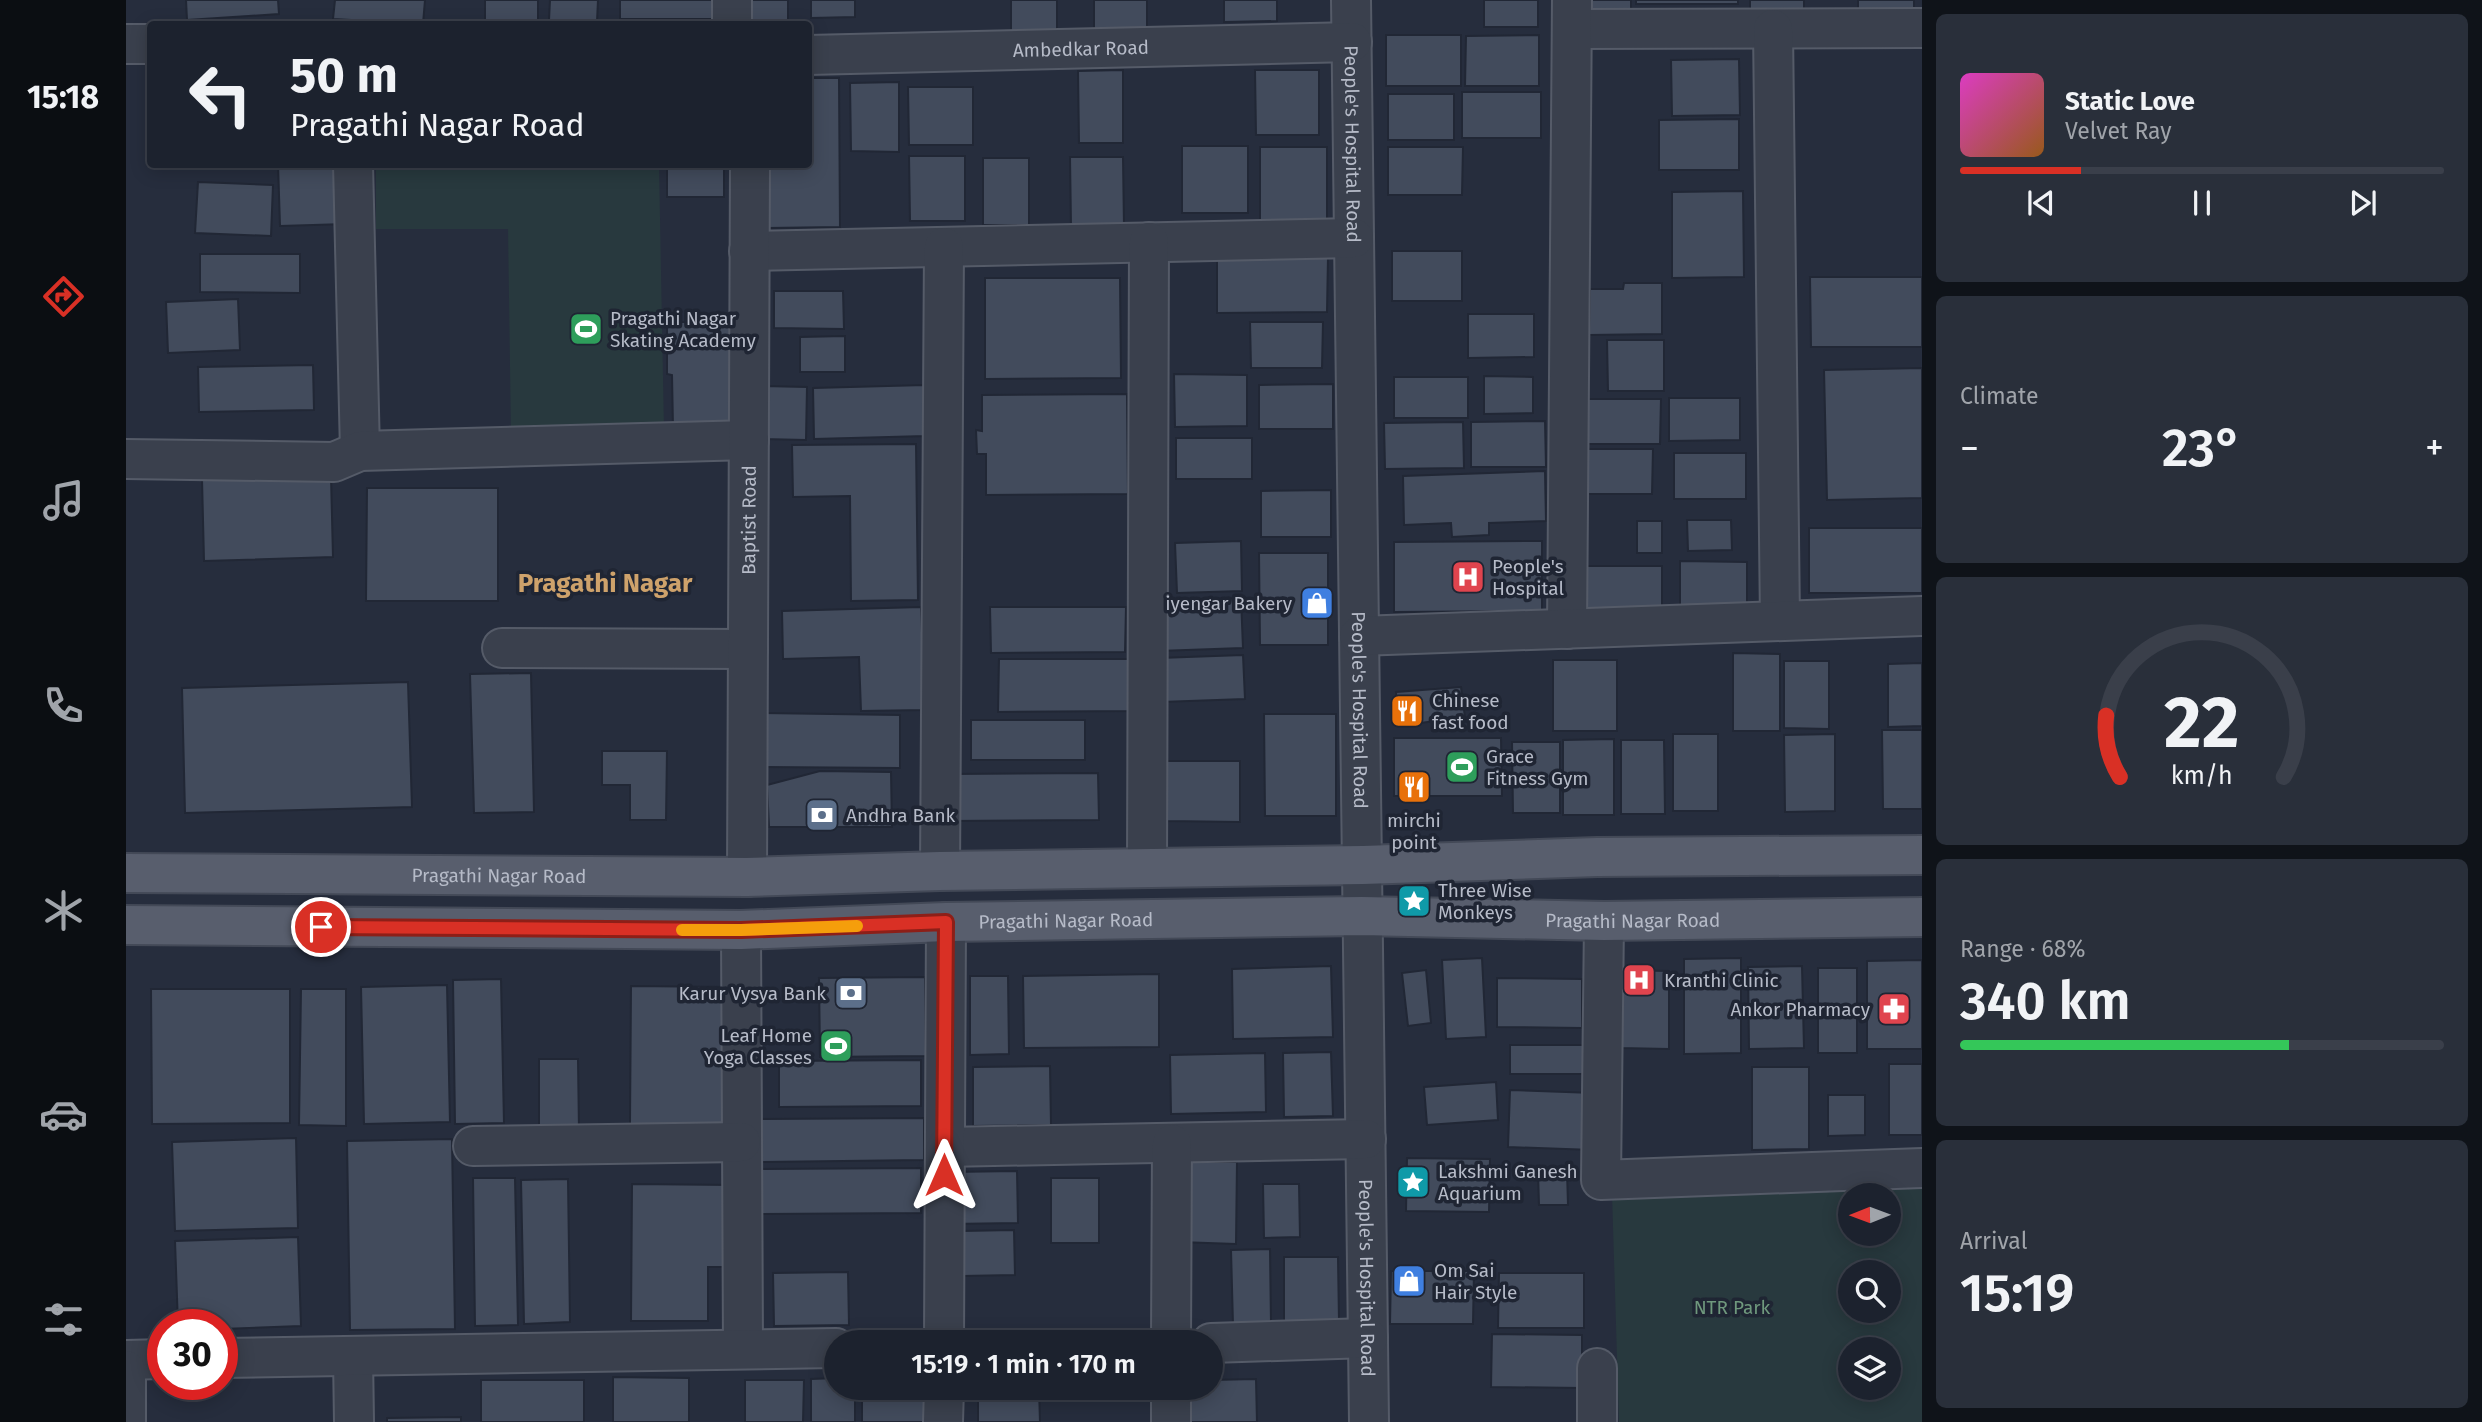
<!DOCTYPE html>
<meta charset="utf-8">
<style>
:root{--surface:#1c222e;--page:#292f3a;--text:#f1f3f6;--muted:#a0a4aa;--line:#3a3f4a;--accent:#d93025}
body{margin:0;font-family:"Fira Sans",sans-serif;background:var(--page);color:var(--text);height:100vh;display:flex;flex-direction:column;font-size:26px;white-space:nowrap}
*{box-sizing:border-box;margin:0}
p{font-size:23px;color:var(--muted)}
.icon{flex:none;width:38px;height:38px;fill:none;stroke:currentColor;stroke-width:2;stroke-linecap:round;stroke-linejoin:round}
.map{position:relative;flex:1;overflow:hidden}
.details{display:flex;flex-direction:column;gap:14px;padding:14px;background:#0f1319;width:560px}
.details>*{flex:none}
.banner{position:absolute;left:21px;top:21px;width:665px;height:147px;border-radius:7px;box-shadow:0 4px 18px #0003,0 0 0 2px var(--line);background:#1c222e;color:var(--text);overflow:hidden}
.needle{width:46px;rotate:269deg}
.controls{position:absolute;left:1712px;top:1183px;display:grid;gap:14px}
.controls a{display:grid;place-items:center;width:63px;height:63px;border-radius:50%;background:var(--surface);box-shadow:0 4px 18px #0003,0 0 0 2px var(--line);font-size:35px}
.speed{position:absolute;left:21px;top:1309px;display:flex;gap:14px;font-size:35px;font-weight:700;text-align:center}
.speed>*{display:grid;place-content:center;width:91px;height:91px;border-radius:50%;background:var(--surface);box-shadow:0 4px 18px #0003,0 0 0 2px var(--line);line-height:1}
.speed .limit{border:10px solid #d22;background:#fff;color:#111}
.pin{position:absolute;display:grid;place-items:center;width:60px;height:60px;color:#fff;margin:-30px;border:4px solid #fff;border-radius:50%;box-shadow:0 2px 7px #0007}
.me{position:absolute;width:77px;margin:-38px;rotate:0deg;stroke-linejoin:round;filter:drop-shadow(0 0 5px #0008)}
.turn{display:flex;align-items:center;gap:24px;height:147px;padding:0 28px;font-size:32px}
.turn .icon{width:91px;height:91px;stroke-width:2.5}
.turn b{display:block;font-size:49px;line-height:60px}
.big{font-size:52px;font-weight:600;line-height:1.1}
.details .card{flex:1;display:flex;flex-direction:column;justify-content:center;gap:10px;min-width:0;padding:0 24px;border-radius:10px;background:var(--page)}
.details .dial{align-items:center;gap:0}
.dial svg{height:182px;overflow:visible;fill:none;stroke:var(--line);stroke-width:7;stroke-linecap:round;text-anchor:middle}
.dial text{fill:var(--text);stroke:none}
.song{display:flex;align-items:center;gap:21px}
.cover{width:84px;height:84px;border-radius:10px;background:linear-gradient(135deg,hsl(310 70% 55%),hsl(30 70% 35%))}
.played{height:7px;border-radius:4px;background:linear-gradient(90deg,var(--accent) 25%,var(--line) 25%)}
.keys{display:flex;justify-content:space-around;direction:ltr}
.heat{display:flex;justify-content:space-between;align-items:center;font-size:38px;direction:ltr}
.charge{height:10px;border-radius:5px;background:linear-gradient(90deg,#34c759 68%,var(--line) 0)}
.trip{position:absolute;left:698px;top:1330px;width:399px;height:70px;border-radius:35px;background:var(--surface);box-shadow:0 4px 18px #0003,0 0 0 2px var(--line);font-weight:600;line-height:70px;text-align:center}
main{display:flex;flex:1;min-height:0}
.tabs{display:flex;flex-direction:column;width:126px;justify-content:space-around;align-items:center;background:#0b0e12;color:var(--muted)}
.tabs .icon{width:49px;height:49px}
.tabs .selected{color:var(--accent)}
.tabs b{font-size:32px;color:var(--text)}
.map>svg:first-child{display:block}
.green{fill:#28393e;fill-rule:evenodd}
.building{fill:#424b5c;stroke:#212735;stroke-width:2}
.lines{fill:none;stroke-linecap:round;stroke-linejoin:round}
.minor-casing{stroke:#555b68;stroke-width:42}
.major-casing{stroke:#434957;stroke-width:42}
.minor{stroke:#3a404d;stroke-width:38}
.major{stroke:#585e6d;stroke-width:38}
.route-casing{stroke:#8d1f18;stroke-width:18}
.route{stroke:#d93025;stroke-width:12}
.slow{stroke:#f59e0b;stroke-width:12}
.labels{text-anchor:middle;stroke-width:7;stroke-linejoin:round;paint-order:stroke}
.street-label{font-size:19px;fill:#b6bbc8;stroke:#1f2533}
.poi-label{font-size:19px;fill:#b6bbc8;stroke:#1f2533;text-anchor:start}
.park-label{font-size:19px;fill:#6f987d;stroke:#1f2533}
.district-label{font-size:26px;font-weight:bold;fill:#cea26b;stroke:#1f2533}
</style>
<main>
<nav class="tabs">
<b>15:18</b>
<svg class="icon selected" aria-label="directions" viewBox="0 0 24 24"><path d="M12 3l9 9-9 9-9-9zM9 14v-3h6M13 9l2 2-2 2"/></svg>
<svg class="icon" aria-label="music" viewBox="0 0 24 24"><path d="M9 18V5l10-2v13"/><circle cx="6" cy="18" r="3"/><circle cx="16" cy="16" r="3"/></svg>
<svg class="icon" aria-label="phone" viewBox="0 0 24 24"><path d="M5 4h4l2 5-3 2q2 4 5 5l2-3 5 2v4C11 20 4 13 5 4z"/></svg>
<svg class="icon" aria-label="climate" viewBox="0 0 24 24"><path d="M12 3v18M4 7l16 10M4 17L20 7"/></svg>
<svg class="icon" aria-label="car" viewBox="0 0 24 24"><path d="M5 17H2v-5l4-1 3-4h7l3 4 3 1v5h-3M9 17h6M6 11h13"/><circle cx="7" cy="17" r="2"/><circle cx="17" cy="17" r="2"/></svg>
<svg class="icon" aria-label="filters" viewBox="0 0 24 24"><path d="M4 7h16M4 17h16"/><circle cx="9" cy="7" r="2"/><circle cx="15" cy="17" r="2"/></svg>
</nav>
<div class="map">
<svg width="1796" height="1422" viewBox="0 0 1796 1422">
<rect width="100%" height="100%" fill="#262d3d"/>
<path class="green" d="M250 165H533L538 429 385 435 382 229H250Z
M1796 1184V1422H1493L1486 1194ZM1724 1195H1762V1234H1724ZM1724 1272H1762V1311H1724ZM1724 1349H1762V1388H1724Z"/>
<path class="building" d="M60 0H152L153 14 61 20Z
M209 0H299L297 24 207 19Z
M359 0H412V21L359 22Z
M424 0H472L471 22 423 20Z
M494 0H596V19H494Z
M612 0H662V24H612Z
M685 0H729V17L685 18Z
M885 0H931V31L885 32Z
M968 0H1021V28L968 29Z
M1098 0H1151V21L1098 22Z
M1358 0H1412V27H1358Z
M1459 0H1505V11L1459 12Z
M1510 0H1612V4H1510Z
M1624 0H1678V16L1624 15Z
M1732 0H1788V12H1732Z
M1260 35H1335V86H1260Z
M1413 35V86H1339L1340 36Z
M1613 59 1614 115 1546 116 1545 60Z
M997 70V143H953L952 71Z
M1129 70H1193V135H1130Z
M682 78H713L714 227 642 228V164H682Z
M773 82V152L725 151 724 83Z
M782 87H847V145H783Z
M1336 92H1415V138H1336Z
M1262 94H1328V140H1262Z
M1613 119V170H1533V120Z
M1056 146H1122V213H1056Z
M1134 147H1201V223H1134Z
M1262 147H1337L1336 195H1262Z
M783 156H839V221H784Z
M944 157H997L998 227H945Z
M857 158H903V225H857Z
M152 164H218L220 224 154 226Z
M541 164H598V197H541Z
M72 182 147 185 145 236 69 233Z
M1617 191 1618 277 1546 278V192Z
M1266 251H1336V301H1266Z
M74 254H174V293L74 292Z
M1202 257 1201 312 1091 313V258Z
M1684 277H1796V347H1685Z
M859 278H994L995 378 859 379Z
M1498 283H1536V334L1463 335 1464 289H1497Z
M648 291H717L718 329 648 328Z
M112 299 114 350 42 353 40 302Z
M1342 314H1408V357L1342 358Z
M541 322H619V428H547L546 375 541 374Z
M1124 322H1197L1196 368H1125Z
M719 336V372H674V337Z
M1481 340H1538V391H1482Z
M187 365 188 410 73 412 72 367Z
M1796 368V498L1701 500 1698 370Z
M1048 374 1121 375V426L1049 427Z
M1358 376 1407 377V413L1358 414Z
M1268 377H1342V418H1268Z
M1207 384V429H1133V385Z
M799 385 800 436 688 439 687 388Z
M637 386 681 387 680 440 636 439Z
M1001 394 1002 494 860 495V454H851L850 430 856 431V395Z
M1543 398H1614V440L1543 441Z
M1461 399H1535L1534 444H1461Z
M1419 421 1420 467H1345V422Z
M1337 422 1338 468 1259 469 1258 423Z
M1050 438H1126V479H1050Z
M790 444 792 600 725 601 724 496 667 497 666 445Z
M1462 449H1527L1526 494H1462Z
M1548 453H1620V499H1548Z
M1419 471 1420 521 1363 523V535L1326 537 1325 523 1278 525 1277 476Z
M205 476 207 557 78 561 76 479Z
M241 488H372V601H240Z
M1205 490V537H1135V491Z
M1561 520H1605L1606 550 1562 551Z
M1511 521H1536V553H1511Z
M1683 528H1796V593H1683Z
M1115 541 1116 591 1051 593 1049 543Z
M1416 541V611L1268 612V542Z
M1133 553H1202V645H1134Z
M1554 561 1621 562V614H1554Z
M1461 566H1536V609H1460Z
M1115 598 1117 648 1032 651 1030 601Z
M795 607 799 710 735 711 733 657 657 659 656 611Z
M864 607H1000L999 652 865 653Z
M1607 653 1654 654V731H1607Z
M1117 655 1119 699 1035 702 1033 658Z
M873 659H1009V711L872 712Z
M1427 660H1491V731H1427Z
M1658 661H1703V729L1658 728Z
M1796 663V726L1762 727V664Z
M405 673 408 812 348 813 344 674Z
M282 682 286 807 59 813 56 688Z
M1335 687 1339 717 1272 726 1270 692Z
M629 713 774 715V768L628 767Z
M1138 714H1210V816H1139Z
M845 720H959V760H845Z
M1756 730H1796V809H1757Z
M1547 734H1592V811H1547Z
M1709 734V811L1659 812 1658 735Z
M1268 738H1375L1376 796H1268Z
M1488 739V815H1437V740Z
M1495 740H1538L1539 814H1495Z
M1386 742H1434V813H1387Z
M476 751H541L540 820H504V785H476Z
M1040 761H1114V822L1040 821Z
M694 771 765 772 766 827H643L641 785Z
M972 773 973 820 824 821 823 774Z
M1356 958 1360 1037 1320 1039 1316 960Z
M1615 958V1053L1558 1054V959Z
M1796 960V1049H1741V961Z
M1205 966 1207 1037 1107 1039 1106 969Z
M1676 966 1678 1048 1623 1049 1622 967Z
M1692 968H1731V1053H1692Z
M1300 970 1305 1023 1282 1026 1276 973Z
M1492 970 1543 971V1049L1493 1048Z
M1033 974V1047L898 1048 897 976Z
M844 976H882L883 1054 844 1055Z
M799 977 800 1056 694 1057 693 978Z
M1371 978 1456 979V1028L1371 1027Z
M375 979 378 1123 329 1124 327 980Z
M321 985 324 1122 238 1124 235 987Z
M505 986 604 987 603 1124H504Z
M25 989H164V1123L26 1124Z
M175 989H220V1126L173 1125Z
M1384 1045H1464V1074H1384Z
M1205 1052 1207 1116 1158 1117 1157 1053Z
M1139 1053 1140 1112 1045 1114 1044 1055Z
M413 1059H452L453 1131H413Z
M795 1060V1106L653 1107V1061Z
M1763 1064H1796V1135H1763Z
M924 1066 925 1125 847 1126V1067Z
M1626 1067H1683V1149L1626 1150Z
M1370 1082 1372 1120 1301 1125 1298 1087Z
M1384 1090 1468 1093 1467 1150 1382 1147Z
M1702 1095H1739V1135L1702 1136Z
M798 1118V1160L633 1162V1119Z
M170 1138 172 1228 49 1231 46 1142Z
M326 1139 329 1329 224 1330 221 1141Z
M1281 1158 1364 1159 1363 1212 1280 1211Z
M1054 1162H1111L1110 1244 1053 1242Z
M795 1168V1213L621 1214V1169Z
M891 1171 892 1223 824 1224 823 1172Z
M1441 1171 1442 1205H1413L1412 1172Z
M347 1178H389L392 1325 349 1326Z
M925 1178H973V1243H925Z
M442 1179 444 1322 398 1324 395 1180Z
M506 1184 607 1185V1267H582V1321H505Z
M1137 1184H1173L1174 1237 1138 1238Z
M888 1230 889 1275 836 1276 835 1231Z
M172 1237 175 1326 96 1329V1325H52L49 1241Z
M1144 1249 1145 1324 1107 1325 1105 1250Z
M1158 1257H1212L1213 1321 1158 1322Z
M1265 1271H1348L1347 1324H1264Z
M722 1272 723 1325 648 1326 647 1273Z
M1373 1273H1458V1328H1372Z
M1366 1334 1456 1335V1388L1365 1387Z
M487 1377 563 1378V1422H487Z
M710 1378V1388H729V1422H685V1379Z
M1130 1379 1131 1422H1063L1062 1388H1085V1380Z
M355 1380H458V1422H355Z
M619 1380H678L677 1422H619Z
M736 1388H803L802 1422H736Z
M852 1388H913L914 1422H852Z
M335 1417V1422H261V1418Z"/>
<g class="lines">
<defs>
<g id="minor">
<path id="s1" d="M1225 0 1243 1422"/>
<path d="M606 24V0"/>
<path d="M1446 29 1796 28"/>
<path d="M1647 29 1654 621"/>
<path d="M0 44H24"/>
<path id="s2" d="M682 55 1226 42"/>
<path d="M227 164 234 451"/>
<path d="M623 251 1228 238"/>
<path d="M0 459 208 462 234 451 623 440"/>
<path d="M1441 629 1446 0"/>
<path d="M1233 636 1796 616"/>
<path d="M376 648 622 649"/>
<path d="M1021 868 1023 242"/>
<path d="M814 871 818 247"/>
<path id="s3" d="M621 877 624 164"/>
<path d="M1478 921 1475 1180 1796 1168"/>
<path d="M615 930 617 1349"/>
<path d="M347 1146 615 1142"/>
<path d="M819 1147 1240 1139"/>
<path d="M818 1342 820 922"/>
<path d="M1045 1342 1046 1144"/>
<path d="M1085 1343 1242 1338"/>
<path d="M227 1356 228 1422"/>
<path d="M96 1358 710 1348"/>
<path d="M0 1360 37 1359"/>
<path d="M0 1370V1422"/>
<path d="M1045 1388V1422"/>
<path d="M817 1422 818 1388"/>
<path d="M1471 1422V1368"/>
</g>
<g id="major">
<path id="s4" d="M0 873 621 877 814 871 1237 865 1471 857 1796 855"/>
<path id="s5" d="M0 925 615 930 820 922 1236 916 1478 921 1796 917"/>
</g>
</defs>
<use href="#minor" class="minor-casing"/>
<use href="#major" class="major-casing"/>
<use href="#minor" class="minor"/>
<use href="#major" class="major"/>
</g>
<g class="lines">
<defs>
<path id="route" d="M195 927 615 930 820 922 818 1175"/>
</defs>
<use href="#route" class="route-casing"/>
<use href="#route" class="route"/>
<path class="slow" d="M556 930H615L731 926"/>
</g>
<defs>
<symbol id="stadium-square" viewBox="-11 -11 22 22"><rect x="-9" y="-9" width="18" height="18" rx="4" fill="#2e9e5b" stroke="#1f2533"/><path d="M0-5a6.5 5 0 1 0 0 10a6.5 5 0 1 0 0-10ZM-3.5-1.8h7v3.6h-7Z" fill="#fff"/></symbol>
<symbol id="hospital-square" viewBox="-11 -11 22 22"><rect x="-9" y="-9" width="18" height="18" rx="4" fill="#e0444e" stroke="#1f2533"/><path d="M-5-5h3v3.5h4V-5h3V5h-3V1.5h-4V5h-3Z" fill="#fff"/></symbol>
<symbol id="shop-square" viewBox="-11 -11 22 22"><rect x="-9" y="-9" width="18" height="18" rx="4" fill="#3f7fe0" stroke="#1f2533"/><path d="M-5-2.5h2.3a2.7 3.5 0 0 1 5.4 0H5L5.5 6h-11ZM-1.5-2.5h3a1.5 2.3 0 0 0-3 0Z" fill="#fff"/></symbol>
<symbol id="restaurant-square" viewBox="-11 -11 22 22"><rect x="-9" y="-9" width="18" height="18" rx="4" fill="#e8710a" stroke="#1f2533"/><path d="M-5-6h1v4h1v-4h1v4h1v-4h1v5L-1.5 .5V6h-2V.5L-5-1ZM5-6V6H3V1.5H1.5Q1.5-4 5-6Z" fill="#fff"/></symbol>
<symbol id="bank-square" viewBox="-11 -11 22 22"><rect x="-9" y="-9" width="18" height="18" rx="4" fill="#5c6f8a" stroke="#1f2533"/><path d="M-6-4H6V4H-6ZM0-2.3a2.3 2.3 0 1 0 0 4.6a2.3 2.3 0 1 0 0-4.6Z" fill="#fff"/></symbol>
<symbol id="sight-square" viewBox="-11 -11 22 22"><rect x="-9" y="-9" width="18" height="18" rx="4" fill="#0f9aa8" stroke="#1f2533"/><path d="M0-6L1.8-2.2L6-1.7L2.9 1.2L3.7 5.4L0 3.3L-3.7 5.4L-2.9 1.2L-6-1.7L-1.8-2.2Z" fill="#fff"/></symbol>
<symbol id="pharmacy-square" viewBox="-11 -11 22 22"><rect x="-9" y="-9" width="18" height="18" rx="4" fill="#e0444e" stroke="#1f2533"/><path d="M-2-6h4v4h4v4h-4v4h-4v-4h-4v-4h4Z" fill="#fff"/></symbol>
</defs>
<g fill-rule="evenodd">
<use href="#stadium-square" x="441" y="310" width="38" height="38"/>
<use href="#hospital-square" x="1323" y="558" width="38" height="38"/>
<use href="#shop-square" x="1172" y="584" width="38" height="38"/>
<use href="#restaurant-square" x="1262" y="692" width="38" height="38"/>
<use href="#stadium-square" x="1317" y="748" width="38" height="38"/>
<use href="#restaurant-square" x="1269" y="768" width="38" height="38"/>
<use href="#bank-square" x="677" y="796" width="38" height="38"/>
<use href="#sight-square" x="1269" y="882" width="38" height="38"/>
<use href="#hospital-square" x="1494" y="961" width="38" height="38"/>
<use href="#bank-square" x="706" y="974" width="38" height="38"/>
<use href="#pharmacy-square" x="1749" y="990" width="38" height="38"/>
<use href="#stadium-square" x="691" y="1027" width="38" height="38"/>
<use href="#sight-square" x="1268" y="1163" width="38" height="38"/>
<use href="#shop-square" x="1264" y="1262" width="38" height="38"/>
</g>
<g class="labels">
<g class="street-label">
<text dy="7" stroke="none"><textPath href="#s2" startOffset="273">Ambedkar Road</textPath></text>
<text dy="7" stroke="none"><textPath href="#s1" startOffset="144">People's Hospital Road</textPath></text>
<text dy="7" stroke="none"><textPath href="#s3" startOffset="357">Baptist Road</textPath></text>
<text dy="7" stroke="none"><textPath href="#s1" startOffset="710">People's Hospital Road</textPath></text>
<text dy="7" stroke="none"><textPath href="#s4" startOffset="373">Pragathi Nagar Road</textPath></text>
<text dy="7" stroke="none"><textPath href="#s5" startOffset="1507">Pragathi Nagar Road</textPath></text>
<text dy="7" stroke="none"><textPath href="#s5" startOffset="940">Pragathi Nagar Road</textPath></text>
<text dy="7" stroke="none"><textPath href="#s1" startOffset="1278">People's Hospital Road</textPath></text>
</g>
<g class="poi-label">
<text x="484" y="325">Pragathi Nagar<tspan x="484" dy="22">Skating Academy</tspan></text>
<text x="1366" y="573">People's<tspan x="1366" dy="22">Hospital</tspan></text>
<text x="1166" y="610" text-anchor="end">iyengar Bakery</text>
<text x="1306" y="707">Chinese<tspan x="1306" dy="22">fast food</tspan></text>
<text x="1360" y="763">Grace<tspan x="1360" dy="22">Fitness Gym</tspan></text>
<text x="720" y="822">Andhra Bank</text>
<text x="1288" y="827" text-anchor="middle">mirchi<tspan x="1288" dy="22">point</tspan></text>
<text x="1312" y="897">Three Wise<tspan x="1312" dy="22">Monkeys</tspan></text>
<text x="1538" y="987">Kranthi Clinic</text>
<text x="700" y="1000" text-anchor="end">Karur Vysya Bank</text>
<text x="1744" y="1016" text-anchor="end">Ankor Pharmacy</text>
<text x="686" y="1042" text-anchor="end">Leaf Home<tspan x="686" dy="22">Yoga Classes</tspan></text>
<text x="1312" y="1178">Lakshmi Ganesh<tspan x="1312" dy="22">Aquarium</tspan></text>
<text x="1308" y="1277">Om Sai<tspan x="1308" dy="22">Hair Style</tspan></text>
</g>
<g class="park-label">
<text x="1606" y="1314">NTR Park</text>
</g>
<g class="district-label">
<text x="479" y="592">Pragathi Nagar</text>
</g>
</g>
</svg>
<div class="controls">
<a><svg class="needle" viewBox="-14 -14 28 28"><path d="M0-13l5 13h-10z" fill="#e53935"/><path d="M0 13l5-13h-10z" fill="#a0a4aa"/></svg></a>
<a><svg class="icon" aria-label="search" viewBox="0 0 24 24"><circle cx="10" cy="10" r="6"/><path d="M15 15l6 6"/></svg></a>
<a><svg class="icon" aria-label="layers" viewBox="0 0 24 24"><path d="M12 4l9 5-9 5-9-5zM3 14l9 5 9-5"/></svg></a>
</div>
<div class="speed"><div class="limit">30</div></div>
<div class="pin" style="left:195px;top:927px;background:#d93025"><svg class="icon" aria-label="arrive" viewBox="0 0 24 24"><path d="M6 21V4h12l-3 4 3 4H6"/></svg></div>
<svg class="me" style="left:818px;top:1175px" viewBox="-20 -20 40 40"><path d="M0-17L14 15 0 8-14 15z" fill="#d93025" stroke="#fff" stroke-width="4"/></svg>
<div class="trip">15:19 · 1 min · 170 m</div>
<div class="banner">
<div class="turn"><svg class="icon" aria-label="left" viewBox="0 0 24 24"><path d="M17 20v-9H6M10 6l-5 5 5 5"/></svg><div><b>50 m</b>Pragathi Nagar Road</div></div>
</div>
</div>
<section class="details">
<div class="card">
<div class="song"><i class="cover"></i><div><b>Static Love</b><p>Velvet Ray</p></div></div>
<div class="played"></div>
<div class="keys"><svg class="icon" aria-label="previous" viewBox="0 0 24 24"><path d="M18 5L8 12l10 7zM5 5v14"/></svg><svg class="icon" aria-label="pause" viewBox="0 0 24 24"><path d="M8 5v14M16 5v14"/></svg><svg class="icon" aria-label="next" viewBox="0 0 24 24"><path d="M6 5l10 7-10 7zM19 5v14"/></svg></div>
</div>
<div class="card"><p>Climate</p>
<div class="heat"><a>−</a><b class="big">23°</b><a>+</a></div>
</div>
<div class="card dial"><svg viewBox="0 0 100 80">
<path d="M14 69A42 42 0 1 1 86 69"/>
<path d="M14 69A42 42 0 0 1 8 42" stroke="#d93025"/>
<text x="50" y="56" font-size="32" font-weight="700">22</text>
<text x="50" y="72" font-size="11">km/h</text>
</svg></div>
<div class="card"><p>Range · 68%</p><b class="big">340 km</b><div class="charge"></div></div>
<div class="card"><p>Arrival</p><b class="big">15:19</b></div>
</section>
</main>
